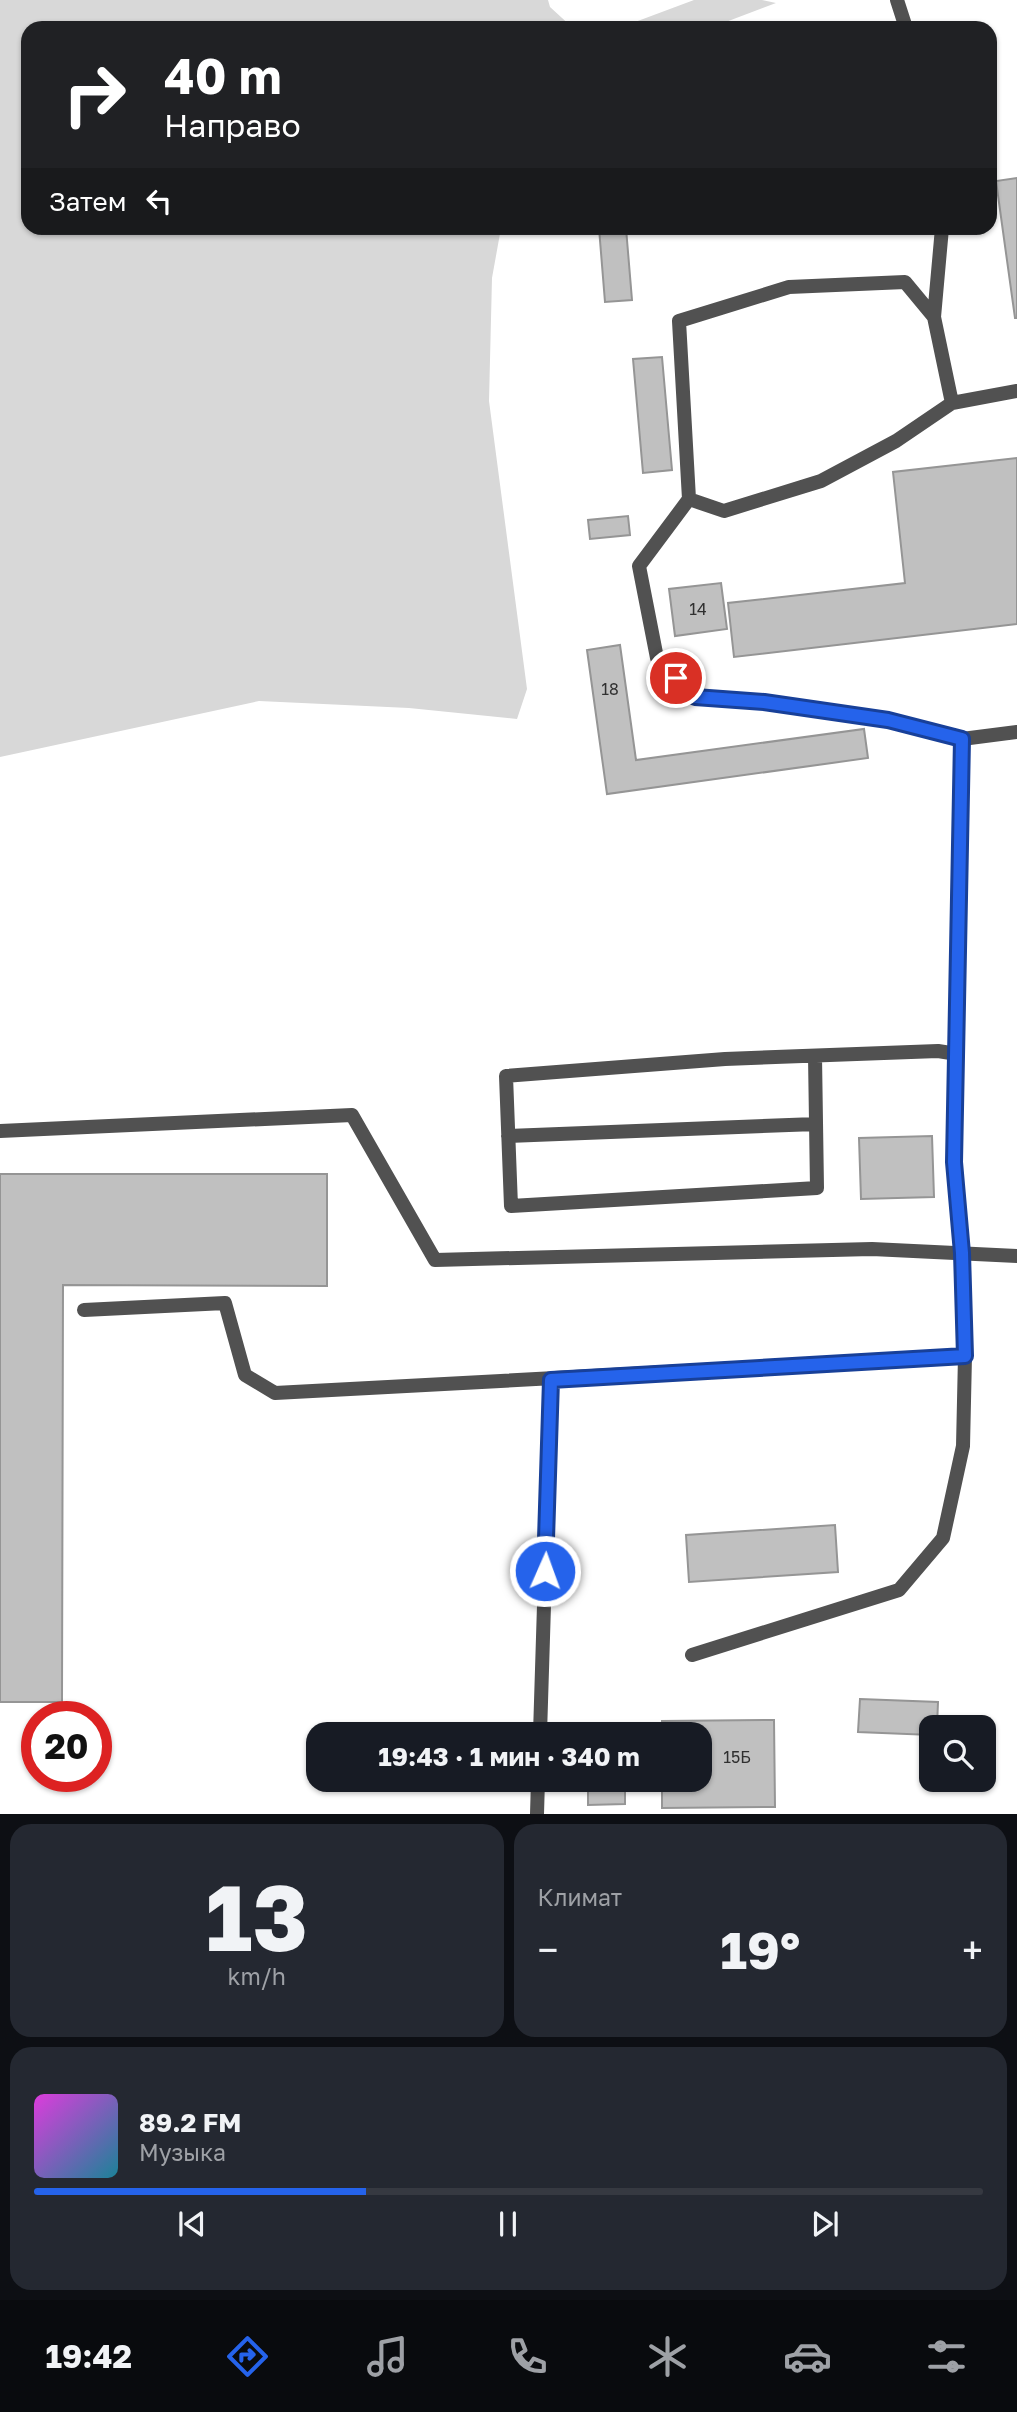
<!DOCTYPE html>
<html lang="ru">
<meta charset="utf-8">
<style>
:root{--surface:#171b24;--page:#242831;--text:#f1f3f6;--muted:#9ea1a6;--line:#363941;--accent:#2563eb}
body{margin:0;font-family:"Golos Text",sans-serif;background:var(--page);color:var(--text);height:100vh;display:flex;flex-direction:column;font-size:26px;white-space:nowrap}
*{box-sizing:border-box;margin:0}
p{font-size:23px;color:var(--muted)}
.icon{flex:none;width:38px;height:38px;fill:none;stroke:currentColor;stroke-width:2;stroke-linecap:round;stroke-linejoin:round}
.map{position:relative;height:1814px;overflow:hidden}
.sheet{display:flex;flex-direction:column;gap:10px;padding:10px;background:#0d0f14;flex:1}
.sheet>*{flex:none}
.banner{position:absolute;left:21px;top:21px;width:976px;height:214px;border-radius:21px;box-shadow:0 2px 5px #0004;background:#202124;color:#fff;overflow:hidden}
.tools{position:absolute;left:919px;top:1715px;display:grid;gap:14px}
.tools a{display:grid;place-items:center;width:77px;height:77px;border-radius:14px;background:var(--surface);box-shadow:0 2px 5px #0004;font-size:35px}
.speed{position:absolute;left:21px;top:1701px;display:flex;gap:14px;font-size:35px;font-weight:700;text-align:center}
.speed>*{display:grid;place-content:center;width:91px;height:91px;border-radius:50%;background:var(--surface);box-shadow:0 2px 5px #0004;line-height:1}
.speed .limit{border:10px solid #d22;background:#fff;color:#111}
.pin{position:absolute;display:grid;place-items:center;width:60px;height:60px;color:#fff;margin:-30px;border:4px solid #fff;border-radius:50%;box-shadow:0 2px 7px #0007}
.me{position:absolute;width:77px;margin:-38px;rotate:2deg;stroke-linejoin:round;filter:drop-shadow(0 0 5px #0008)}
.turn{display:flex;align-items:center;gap:24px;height:147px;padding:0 28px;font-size:32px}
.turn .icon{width:91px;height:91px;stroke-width:2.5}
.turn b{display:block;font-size:49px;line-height:60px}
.then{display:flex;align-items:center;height:66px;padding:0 28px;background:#0003;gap:14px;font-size:26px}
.big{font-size:52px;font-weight:700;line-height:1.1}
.sheet .widget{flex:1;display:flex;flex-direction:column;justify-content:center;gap:10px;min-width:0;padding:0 24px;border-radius:21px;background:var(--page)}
.sheet .dial{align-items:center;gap:0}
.dial b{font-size:91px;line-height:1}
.song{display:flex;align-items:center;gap:21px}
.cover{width:84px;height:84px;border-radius:10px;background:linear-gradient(135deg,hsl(300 70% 55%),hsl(190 70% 35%))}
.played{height:7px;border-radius:4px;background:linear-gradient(90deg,var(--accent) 35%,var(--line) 35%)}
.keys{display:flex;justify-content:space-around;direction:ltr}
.heat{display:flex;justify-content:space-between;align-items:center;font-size:38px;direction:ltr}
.sheet .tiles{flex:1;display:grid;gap:10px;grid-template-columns:1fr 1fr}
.widget:last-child{grid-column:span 2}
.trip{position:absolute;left:306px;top:1722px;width:406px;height:70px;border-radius:21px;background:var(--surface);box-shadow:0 2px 5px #0004;font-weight:700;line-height:70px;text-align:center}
.menu{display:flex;height:112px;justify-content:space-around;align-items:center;background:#090b0e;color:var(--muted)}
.menu .icon{width:49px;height:49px}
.menu .current{color:var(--accent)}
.menu b{font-size:32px;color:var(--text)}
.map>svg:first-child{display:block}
.green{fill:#d8d8d8}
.building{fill:#c0c0c0;stroke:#959595;stroke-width:2}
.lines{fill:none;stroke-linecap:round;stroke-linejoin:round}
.service{stroke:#515151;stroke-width:14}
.minor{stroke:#515151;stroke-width:14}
.route-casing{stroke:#184099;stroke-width:18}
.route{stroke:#2563eb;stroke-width:12}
.labels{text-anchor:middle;stroke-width:5;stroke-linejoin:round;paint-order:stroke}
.number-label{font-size:16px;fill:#303030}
</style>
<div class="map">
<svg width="1017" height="1814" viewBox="0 0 1017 1814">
<rect width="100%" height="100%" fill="#fff"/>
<path class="green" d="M0 0H548L550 7 573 28H28V228H501L492 278 489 401 527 689 517 719 409 708 259 701 0 757Z
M694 0H762L776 3 710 28H619Z"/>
<path class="building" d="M1017 178V318H1015L996 181Z
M599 228H626L632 300 605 302Z
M662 357 672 470 643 473 633 359Z
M1017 458V624L734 657 728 603 905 583 893 472Z
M628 516 630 535 590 539 588 520Z
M721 583 727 629 675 636 669 589Z
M620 645 636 760 864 729 868 758 607 794 587 650Z
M932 1136 934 1197 861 1199 859 1138Z
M0 1174H327V1286L63 1285 62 1702H0Z
M835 1525 838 1572 689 1582 686 1535Z
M860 1699 938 1702 937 1727H931V1735L858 1732Z
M774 1720 775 1807 662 1808V1780H700V1734H662V1721Z
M588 1780H625V1804L588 1805Z"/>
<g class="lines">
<path class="service" d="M897 0 906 28
M934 317 942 228
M689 499 724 511 821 481 896 441 952 403
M962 739 888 720 764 702 695 697 657 658 639 566 689 499 679 321 789 287 905 282 934 317 952 403 1017 391
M815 1056 817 1188 511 1206 506 1076 725 1059 938 1051 957 1054
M0 1131 352 1115 435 1260 872 1249 1017 1256
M508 1136 816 1124
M84 1310 225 1303 245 1375 275 1393 965 1356
M692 1655 899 1590 943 1538 963 1446 965 1356 962 1253 954 1162 958 1022
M540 1734 551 1380
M537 1814 538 1780"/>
<path class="minor" d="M958 1022 957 925 962 739 1017 732"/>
</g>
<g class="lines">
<defs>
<path id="route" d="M545 1571 551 1380 965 1356 962 1253 954 1162 962 739 888 720 764 702 695 697 676 678"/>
</defs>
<use href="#route" class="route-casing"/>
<use href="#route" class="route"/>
</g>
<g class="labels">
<g class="number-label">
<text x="698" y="615">14</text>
<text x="610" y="695">18</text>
<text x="737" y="1763">15Б</text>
</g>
</g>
</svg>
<div class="tools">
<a><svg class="icon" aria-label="search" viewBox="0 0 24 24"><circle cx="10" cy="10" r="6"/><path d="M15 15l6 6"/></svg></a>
</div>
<div class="speed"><div class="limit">20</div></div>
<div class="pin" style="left:676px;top:678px;background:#d93025"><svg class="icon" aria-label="arrive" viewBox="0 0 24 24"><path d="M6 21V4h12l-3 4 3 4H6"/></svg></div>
<svg class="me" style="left:545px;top:1571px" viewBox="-20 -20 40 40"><circle r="17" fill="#2563eb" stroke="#fff" stroke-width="3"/><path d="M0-11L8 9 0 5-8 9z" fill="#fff"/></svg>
<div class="trip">19:43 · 1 мин · 340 m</div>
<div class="banner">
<div class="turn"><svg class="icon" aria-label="right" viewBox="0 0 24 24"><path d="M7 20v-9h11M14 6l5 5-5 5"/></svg><div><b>40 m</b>Направо</div></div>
<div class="then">Затем<svg class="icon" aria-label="left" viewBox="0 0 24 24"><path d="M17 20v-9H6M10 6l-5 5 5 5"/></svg></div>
</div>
</div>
<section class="sheet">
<div class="tiles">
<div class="widget dial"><b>13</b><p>km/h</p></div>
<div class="widget"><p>Климат</p>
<div class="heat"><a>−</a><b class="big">19°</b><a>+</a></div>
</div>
<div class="widget">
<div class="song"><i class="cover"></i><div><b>89.2 FM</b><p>Музыка</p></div></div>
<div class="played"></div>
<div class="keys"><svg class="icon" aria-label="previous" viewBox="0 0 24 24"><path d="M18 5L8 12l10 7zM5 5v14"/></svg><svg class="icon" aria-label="pause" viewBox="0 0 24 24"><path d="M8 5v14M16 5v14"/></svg><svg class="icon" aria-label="next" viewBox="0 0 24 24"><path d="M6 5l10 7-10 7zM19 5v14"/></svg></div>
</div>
</div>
</section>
<nav class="menu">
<b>19:42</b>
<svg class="icon current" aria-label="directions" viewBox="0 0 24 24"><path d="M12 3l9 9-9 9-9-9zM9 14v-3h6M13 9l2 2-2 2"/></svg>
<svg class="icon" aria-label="music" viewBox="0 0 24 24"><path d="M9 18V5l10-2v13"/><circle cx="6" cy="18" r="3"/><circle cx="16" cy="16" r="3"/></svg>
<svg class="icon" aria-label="phone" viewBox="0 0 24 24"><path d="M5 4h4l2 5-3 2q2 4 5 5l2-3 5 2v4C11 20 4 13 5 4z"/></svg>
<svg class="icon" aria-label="climate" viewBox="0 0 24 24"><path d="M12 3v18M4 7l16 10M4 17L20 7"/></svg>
<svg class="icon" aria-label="car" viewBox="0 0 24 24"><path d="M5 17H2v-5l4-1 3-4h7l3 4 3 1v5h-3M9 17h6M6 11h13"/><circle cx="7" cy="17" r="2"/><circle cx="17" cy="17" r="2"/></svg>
<svg class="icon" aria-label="filters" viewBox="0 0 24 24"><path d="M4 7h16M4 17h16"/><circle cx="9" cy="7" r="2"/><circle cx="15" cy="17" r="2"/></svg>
</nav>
